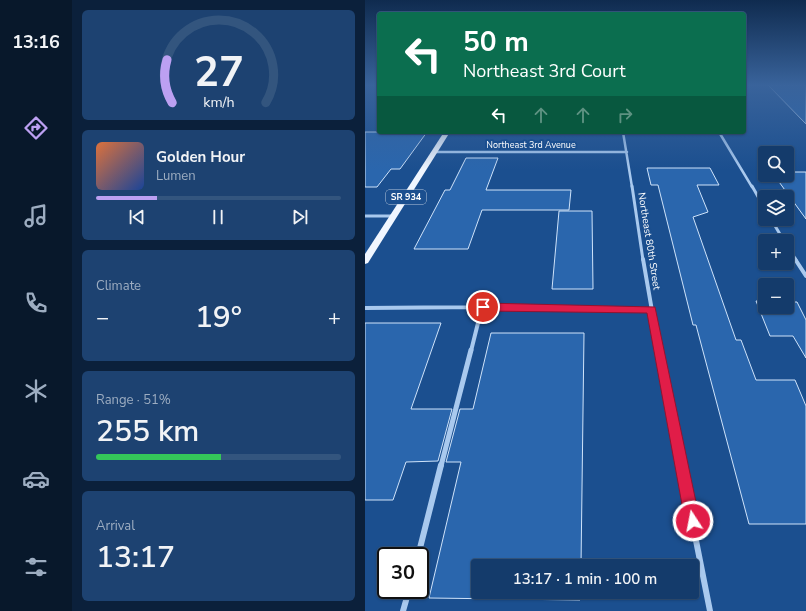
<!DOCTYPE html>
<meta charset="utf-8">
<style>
:root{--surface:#143b6b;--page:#1d4271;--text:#f1f3f6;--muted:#9dadc1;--line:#33557e;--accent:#bca0f2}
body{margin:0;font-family:"Nunito Sans",sans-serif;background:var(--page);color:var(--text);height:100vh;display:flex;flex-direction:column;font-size:15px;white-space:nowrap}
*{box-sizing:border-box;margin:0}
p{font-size:13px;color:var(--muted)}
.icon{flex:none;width:22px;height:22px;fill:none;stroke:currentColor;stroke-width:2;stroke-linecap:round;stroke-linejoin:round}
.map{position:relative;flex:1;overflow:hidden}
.side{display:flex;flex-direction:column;gap:10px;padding:10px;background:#0b203b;width:293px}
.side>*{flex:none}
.banner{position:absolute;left:12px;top:12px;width:369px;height:122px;border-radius:4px;box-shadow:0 1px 3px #0004,0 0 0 1px var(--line);background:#0b6e4f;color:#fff;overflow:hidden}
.fabs{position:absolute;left:393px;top:146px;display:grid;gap:8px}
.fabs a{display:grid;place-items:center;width:36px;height:36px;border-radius:4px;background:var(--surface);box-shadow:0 1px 3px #0004,0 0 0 1px var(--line);font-size:20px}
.speed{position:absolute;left:12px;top:547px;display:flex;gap:8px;font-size:20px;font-weight:700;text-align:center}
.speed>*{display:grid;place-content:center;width:52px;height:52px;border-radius:50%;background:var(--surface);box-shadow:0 1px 3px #0004,0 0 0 1px var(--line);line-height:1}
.speed .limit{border:2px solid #111;border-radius:6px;background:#fff;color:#111}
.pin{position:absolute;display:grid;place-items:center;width:34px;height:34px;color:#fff;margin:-17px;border:2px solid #fff;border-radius:50%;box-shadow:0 1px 4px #0007}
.me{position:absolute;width:44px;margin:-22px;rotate:349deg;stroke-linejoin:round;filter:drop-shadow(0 0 3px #0008)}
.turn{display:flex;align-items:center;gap:14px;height:84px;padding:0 20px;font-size:18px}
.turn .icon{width:52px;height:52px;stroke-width:2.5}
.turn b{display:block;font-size:28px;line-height:34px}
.lanes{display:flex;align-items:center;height:38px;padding:0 20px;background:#0003;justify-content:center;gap:20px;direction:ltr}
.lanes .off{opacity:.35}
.big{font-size:30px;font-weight:600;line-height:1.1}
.side .widget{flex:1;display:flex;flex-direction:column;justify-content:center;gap:6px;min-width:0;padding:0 14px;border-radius:6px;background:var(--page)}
.side .dial{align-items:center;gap:0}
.dial svg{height:104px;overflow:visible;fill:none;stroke:var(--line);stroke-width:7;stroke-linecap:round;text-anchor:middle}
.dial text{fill:var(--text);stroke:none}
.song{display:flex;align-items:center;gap:12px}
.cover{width:48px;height:48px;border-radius:6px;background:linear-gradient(135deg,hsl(20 70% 55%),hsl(220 70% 35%))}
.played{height:4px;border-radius:2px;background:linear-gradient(90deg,var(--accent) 25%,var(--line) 25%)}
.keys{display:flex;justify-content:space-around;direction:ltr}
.heat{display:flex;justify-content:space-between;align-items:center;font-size:22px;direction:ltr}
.charge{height:6px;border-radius:3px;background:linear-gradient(90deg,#34c759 51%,var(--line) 0)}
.trip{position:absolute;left:106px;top:559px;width:228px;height:40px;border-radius:4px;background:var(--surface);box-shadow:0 1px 3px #0004,0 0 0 1px var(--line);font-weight:600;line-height:40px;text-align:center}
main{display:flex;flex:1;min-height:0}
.tab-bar{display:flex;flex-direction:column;width:72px;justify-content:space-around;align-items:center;background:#08182b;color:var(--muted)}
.tab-bar .icon{width:28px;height:28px}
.tab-bar .selected{color:var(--accent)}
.tab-bar b{font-size:18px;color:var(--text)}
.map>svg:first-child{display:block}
.building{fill:#2a66ad;stroke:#cfe3fa}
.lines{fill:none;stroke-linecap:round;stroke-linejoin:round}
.minor-far4{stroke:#a9c9ee;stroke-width:2.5}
.minor-far3{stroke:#a9c9ee;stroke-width:3}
.minor-far2{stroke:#a9c9ee;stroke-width:4}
.minor-far1{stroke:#a9c9ee;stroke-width:5}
.minor{stroke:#a9c9ee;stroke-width:6}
.primary{fill:#f0f6ff;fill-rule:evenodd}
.route{fill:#e11d48;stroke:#92132f}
.labels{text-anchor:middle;stroke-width:4;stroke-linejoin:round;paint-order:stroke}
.far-street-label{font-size:9px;fill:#fff;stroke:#1b4f8f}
.shield{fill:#1b4f8f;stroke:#bbcadd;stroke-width:1}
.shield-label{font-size:9px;font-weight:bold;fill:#fff}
.street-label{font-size:10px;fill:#fff;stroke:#1b4f8f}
</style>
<main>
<nav class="tab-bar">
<b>13:16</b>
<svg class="icon selected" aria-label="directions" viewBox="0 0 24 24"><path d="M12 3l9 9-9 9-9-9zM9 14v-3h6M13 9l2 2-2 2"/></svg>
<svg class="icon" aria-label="music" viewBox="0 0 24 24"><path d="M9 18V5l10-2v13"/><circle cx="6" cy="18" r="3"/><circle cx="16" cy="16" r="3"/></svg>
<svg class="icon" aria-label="phone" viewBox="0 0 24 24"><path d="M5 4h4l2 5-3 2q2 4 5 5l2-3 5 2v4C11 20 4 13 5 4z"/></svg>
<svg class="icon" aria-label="climate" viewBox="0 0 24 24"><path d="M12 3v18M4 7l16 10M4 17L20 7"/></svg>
<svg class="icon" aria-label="car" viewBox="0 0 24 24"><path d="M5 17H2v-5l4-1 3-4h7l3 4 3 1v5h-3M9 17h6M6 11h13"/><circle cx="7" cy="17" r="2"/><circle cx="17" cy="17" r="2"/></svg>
<svg class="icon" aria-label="filters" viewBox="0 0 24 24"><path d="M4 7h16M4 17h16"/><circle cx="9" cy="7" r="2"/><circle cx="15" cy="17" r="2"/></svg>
</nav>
<section class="side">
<div class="widget dial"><svg viewBox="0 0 100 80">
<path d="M14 69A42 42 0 1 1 86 69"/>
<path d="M14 69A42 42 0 0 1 10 36" stroke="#bca0f2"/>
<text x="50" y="56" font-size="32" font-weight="700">27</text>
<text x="50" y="72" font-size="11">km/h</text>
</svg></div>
<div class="widget">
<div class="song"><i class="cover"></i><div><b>Golden Hour</b><p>Lumen</p></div></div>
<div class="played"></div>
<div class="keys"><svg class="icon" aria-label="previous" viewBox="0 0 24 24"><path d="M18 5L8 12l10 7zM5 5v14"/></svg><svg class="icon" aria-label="pause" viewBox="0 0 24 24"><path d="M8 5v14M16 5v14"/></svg><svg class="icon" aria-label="next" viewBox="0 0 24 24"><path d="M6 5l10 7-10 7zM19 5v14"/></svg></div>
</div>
<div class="widget"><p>Climate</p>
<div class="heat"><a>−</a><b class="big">19°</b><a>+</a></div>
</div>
<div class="widget"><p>Range · 51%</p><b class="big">255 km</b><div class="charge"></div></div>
<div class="widget"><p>Arrival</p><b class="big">13:17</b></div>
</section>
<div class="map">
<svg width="441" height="611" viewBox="0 0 441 611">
<rect width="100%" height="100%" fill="#1b4f8f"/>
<path class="building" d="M403 85H441V124Z
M0 132H62L35 169H26L12 187H0Z
M101 158H133L121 190H206L204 210H117L103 249H49L80 190H85Z
M282 168H345L354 185H332L343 212 328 217 371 340H376L391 380H430L441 406V524H384L331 325H328L293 185H286Z
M422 172H441V219L409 175H422Z
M194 211H227L228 289H187Z
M391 301H400V307H422V302H432L441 320V358L428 336H405Z
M0 323H76L46 409H87L73 461 41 462 28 500H0Z
M126 333H219L216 566H113V592H215V600L64 598 96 462H81L95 409H108Z"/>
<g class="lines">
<path class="minor-far4" d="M258 132 267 187
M354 132 387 187
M69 152H262"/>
<path class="minor-far3" d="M267 186 278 260
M387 186 400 209
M0 216H29
M406 219 419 241
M422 245 431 260"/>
<path class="minor-far2" d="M278 259 294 351
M430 259 441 276
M0 308 117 307 286 310
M106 351 117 307"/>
<path class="minor-far1" d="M294 350 317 466
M76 466 106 350"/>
<path class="minor" d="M316 465 345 611
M53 556 76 465
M38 611 44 590"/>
<path class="primary" d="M79 132H85L3 263 0 264V254Z"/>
</g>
<linearGradient id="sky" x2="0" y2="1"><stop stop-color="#0f2b4f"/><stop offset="0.5" stop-color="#39639b"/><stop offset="1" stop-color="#39639b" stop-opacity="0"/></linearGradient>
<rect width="441" height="170" fill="url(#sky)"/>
<path class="route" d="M118 303 290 307 335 521 332 526 328 528 323 526 320 521 282 313 118 311 113 307Z"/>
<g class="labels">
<g class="far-street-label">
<text x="166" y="148">Northeast 3rd Avenue</text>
</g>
<rect class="shield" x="21" y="190" width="40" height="14" rx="3"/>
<g class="shield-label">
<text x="41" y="200">SR 934</text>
</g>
<g class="street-label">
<text transform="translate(285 241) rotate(81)" y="4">Northeast 80th Street</text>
</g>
</g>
</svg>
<div class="fabs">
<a><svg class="icon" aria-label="search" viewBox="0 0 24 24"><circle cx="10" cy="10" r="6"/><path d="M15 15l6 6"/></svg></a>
<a><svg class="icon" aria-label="layers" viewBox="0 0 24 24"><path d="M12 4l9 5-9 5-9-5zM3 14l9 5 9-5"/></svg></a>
<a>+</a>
<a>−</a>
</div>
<div class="speed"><div class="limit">30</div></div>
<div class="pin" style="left:118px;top:307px;background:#d93025"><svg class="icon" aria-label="arrive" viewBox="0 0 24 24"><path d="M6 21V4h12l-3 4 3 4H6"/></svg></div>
<svg class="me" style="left:328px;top:521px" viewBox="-20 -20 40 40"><circle r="17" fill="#e11d48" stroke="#fff" stroke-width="3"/><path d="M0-11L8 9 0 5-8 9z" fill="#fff"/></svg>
<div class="trip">13:17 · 1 min · 100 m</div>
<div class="banner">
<div class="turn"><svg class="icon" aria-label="left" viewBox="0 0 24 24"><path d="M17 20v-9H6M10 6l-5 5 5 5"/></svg><div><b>50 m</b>Northeast 3rd Court</div></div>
<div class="lanes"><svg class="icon" aria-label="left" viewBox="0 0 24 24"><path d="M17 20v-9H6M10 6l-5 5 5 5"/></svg><svg class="icon off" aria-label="ahead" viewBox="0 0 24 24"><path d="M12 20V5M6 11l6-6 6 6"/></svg><svg class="icon off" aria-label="ahead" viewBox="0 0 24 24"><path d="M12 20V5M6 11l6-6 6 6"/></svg><svg class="icon off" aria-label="right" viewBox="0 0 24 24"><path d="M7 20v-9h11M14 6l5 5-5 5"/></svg></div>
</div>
</div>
</main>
